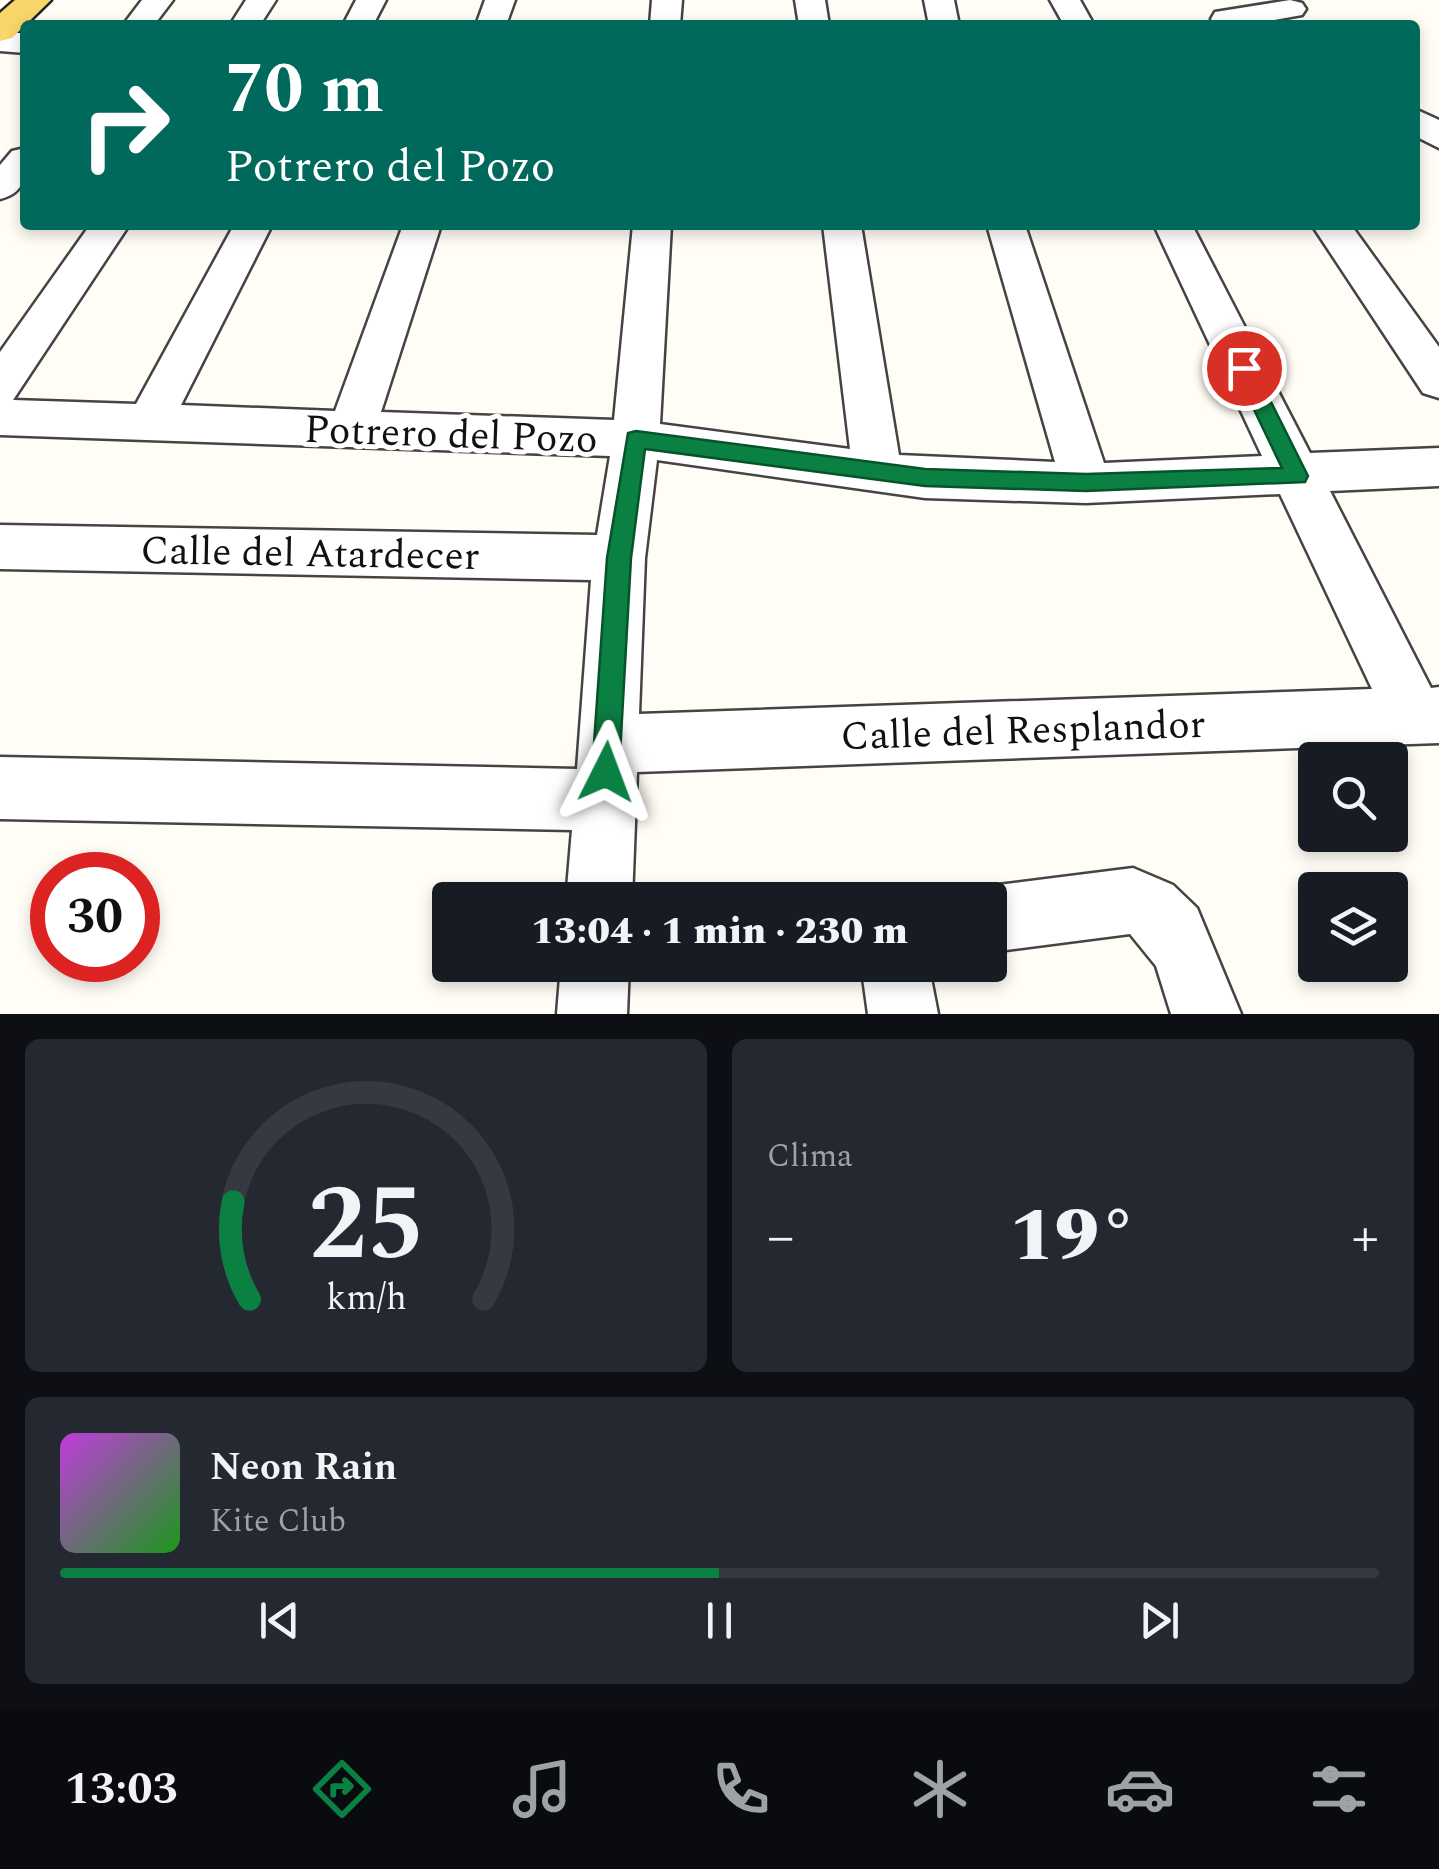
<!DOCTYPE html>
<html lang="es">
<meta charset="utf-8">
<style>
:root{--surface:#171b24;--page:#242831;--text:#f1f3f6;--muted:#9ea1a6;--line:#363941;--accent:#0b8043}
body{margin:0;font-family:Spectral,serif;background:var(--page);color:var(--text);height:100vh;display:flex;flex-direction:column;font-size:38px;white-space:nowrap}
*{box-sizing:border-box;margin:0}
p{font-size:32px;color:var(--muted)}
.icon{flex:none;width:55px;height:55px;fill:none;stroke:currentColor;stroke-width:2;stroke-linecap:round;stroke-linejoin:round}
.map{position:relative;height:1014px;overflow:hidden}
.drawer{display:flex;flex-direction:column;gap:25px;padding:25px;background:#0d0f14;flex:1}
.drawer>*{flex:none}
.hud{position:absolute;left:20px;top:20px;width:1400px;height:210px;border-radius:10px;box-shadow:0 5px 15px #0003;background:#00695c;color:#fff;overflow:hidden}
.fabs{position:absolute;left:1298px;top:742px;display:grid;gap:20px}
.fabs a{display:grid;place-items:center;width:110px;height:110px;border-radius:10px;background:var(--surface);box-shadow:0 5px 15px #0003;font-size:50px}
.speed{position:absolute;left:30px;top:852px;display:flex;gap:20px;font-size:50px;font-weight:700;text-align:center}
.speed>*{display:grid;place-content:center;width:130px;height:130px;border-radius:50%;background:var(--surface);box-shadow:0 5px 15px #0003;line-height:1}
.speed .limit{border:15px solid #d22;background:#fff;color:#111}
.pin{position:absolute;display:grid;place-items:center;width:85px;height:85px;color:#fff;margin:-42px;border:5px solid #fff;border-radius:50%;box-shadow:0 2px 10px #0007}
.me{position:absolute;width:110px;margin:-55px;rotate:3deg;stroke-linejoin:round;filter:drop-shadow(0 0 8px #0008)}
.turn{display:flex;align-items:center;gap:35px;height:210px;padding:0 40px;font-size:45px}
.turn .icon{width:130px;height:130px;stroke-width:2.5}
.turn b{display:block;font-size:70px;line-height:85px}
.big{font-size:75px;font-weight:800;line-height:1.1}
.drawer .tile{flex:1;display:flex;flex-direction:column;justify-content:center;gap:15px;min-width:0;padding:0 35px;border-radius:15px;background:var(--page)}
.drawer .dial{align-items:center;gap:0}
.dial svg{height:260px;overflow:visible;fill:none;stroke:var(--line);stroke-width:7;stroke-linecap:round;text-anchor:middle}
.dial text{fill:var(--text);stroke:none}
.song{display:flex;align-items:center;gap:30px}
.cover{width:120px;height:120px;border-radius:15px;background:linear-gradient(135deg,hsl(290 70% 55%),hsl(120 70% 35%))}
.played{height:10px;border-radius:5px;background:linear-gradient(90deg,var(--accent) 50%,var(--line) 50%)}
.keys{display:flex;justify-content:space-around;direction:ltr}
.heat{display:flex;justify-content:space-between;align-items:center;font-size:55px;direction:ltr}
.drawer .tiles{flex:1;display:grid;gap:25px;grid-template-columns:1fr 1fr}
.tile:last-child{grid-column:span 2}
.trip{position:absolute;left:432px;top:882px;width:575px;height:100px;border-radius:10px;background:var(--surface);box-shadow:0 5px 15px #0003;font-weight:800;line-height:100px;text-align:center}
.tab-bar{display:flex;height:160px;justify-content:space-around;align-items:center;background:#090b0e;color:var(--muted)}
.tab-bar .icon{width:70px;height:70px}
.tab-bar .current{color:var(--accent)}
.tab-bar b{font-size:45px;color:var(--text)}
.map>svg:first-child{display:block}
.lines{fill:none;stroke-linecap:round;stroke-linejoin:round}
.minor-casing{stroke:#444;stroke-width:5}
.major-casing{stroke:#222;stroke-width:5}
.minor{fill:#fff;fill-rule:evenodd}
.major{fill:#f9d66b;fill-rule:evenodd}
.route{fill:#0b8043;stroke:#07532c;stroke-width:2.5}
.labels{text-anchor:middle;stroke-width:10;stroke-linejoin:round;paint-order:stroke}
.street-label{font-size:40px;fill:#111;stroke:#fff}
</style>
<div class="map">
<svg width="1439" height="1014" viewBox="0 0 1439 1014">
<rect width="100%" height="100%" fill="#fffdf5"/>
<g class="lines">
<defs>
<path id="minor" d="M142 0H173L154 25H123Z
M246 0H276L260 25H230Z
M356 0H386L373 25H343Z
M485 0H515L506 25H476Z
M652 0H682L680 25H650Z
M795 0H825L829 25H799Z
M924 0H954L959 25H929Z
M1050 0H1080L1094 25H1064Z
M1290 0 1302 3 1306 9 1302 15 1247 25H1215L1211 19 1215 12Z
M0 33H25V53L0 51Z
M1415 109 1439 120V148L1415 136Z
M25 148C25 173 28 192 0 199V165L12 151Z
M90 225H129L13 400 136 404 234 225H272L181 405 335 411 403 225H441L381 412 614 420 633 225H671L660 424 850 449 823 225H861L899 455 1055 462 987 225H1025L1104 463 1262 456 1154 225H1192L1310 453 1439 448V486L1330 491 1431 688 1439 687V743L637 772 632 900H566L572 830 0 819V757L577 769 591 580 0 569V525L597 535 610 456 0 435V352ZM657 460 925 498 1086 503 1280 494 1372 689 639 714 645 558Z
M1312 225H1351L1439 347V398L1423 393Z
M1133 868 1173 885 1197 908 1241 1014H1171L1156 966 1130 934 990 952V900H965L990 886Z
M561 965H629L627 1014H557Z
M868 965H936L931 978 938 1014H868L863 978Z"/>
<path id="major" d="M15 0H51L12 38 0 41V13Z"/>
</defs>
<use href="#minor" class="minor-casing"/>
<use href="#major" class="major-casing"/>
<use href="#minor" class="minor"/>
<use href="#major" class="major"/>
</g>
<path class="route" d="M1244 361 1254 368 1308 476 1305 482 1086 491 925 486 645 449 631 558 619 772 615 782 606 786 596 782 592 772 607 558 628 433 636 431 925 469 1086 474 1282 468 1234 368Z"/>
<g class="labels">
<g class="street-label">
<text transform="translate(451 433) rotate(2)" y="14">Potrero del Pozo</text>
<text transform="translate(310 552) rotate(1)" y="14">Calle del Atardecer</text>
<text transform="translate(1023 729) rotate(-2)" y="14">Calle del Resplandor</text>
</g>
</g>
</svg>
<div class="fabs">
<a><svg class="icon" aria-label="search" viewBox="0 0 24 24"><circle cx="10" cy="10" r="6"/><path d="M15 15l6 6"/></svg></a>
<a><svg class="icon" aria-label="layers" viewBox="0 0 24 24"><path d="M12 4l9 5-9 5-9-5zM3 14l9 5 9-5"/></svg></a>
</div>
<div class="speed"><div class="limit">30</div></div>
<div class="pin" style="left:1244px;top:368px;background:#d93025"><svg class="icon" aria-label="arrive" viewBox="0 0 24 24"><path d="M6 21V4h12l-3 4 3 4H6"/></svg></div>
<svg class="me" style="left:606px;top:772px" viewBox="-20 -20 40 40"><path d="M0-17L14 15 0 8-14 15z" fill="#0b8043" stroke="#fff" stroke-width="4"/></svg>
<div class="trip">13:04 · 1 min · 230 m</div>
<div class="hud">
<div class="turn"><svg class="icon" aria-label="right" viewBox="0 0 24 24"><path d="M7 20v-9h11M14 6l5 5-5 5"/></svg><div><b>70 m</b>Potrero del Pozo</div></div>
</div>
</div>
<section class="drawer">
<div class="tiles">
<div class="tile dial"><svg viewBox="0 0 100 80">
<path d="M14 69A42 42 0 1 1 86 69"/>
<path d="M14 69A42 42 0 0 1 9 39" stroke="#0b8043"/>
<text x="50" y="56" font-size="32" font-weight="700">25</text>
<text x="50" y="72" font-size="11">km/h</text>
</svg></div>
<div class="tile"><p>Clima</p>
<div class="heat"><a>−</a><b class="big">19°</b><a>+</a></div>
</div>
<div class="tile">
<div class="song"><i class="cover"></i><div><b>Neon Rain</b><p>Kite Club</p></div></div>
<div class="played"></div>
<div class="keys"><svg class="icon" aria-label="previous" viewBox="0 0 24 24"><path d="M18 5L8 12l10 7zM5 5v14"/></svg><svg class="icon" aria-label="pause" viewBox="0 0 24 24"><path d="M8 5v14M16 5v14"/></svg><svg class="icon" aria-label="next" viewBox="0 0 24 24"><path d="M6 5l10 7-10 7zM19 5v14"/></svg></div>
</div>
</div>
</section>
<nav class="tab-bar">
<b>13:03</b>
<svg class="icon current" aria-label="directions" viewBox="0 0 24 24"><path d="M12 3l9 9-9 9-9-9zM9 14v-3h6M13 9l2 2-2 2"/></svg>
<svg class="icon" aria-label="music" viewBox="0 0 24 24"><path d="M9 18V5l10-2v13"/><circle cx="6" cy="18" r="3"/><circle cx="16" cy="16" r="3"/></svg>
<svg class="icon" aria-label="phone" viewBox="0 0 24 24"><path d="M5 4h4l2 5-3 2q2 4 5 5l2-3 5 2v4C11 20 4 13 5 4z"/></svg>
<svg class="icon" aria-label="climate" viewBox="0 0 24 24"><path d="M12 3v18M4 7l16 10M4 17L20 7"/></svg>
<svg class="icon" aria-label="car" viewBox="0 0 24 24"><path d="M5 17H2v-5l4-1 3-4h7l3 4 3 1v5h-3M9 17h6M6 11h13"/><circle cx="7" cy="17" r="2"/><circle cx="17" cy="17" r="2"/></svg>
<svg class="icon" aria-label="filters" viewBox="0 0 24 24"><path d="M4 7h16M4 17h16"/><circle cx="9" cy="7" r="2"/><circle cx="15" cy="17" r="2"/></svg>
</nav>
